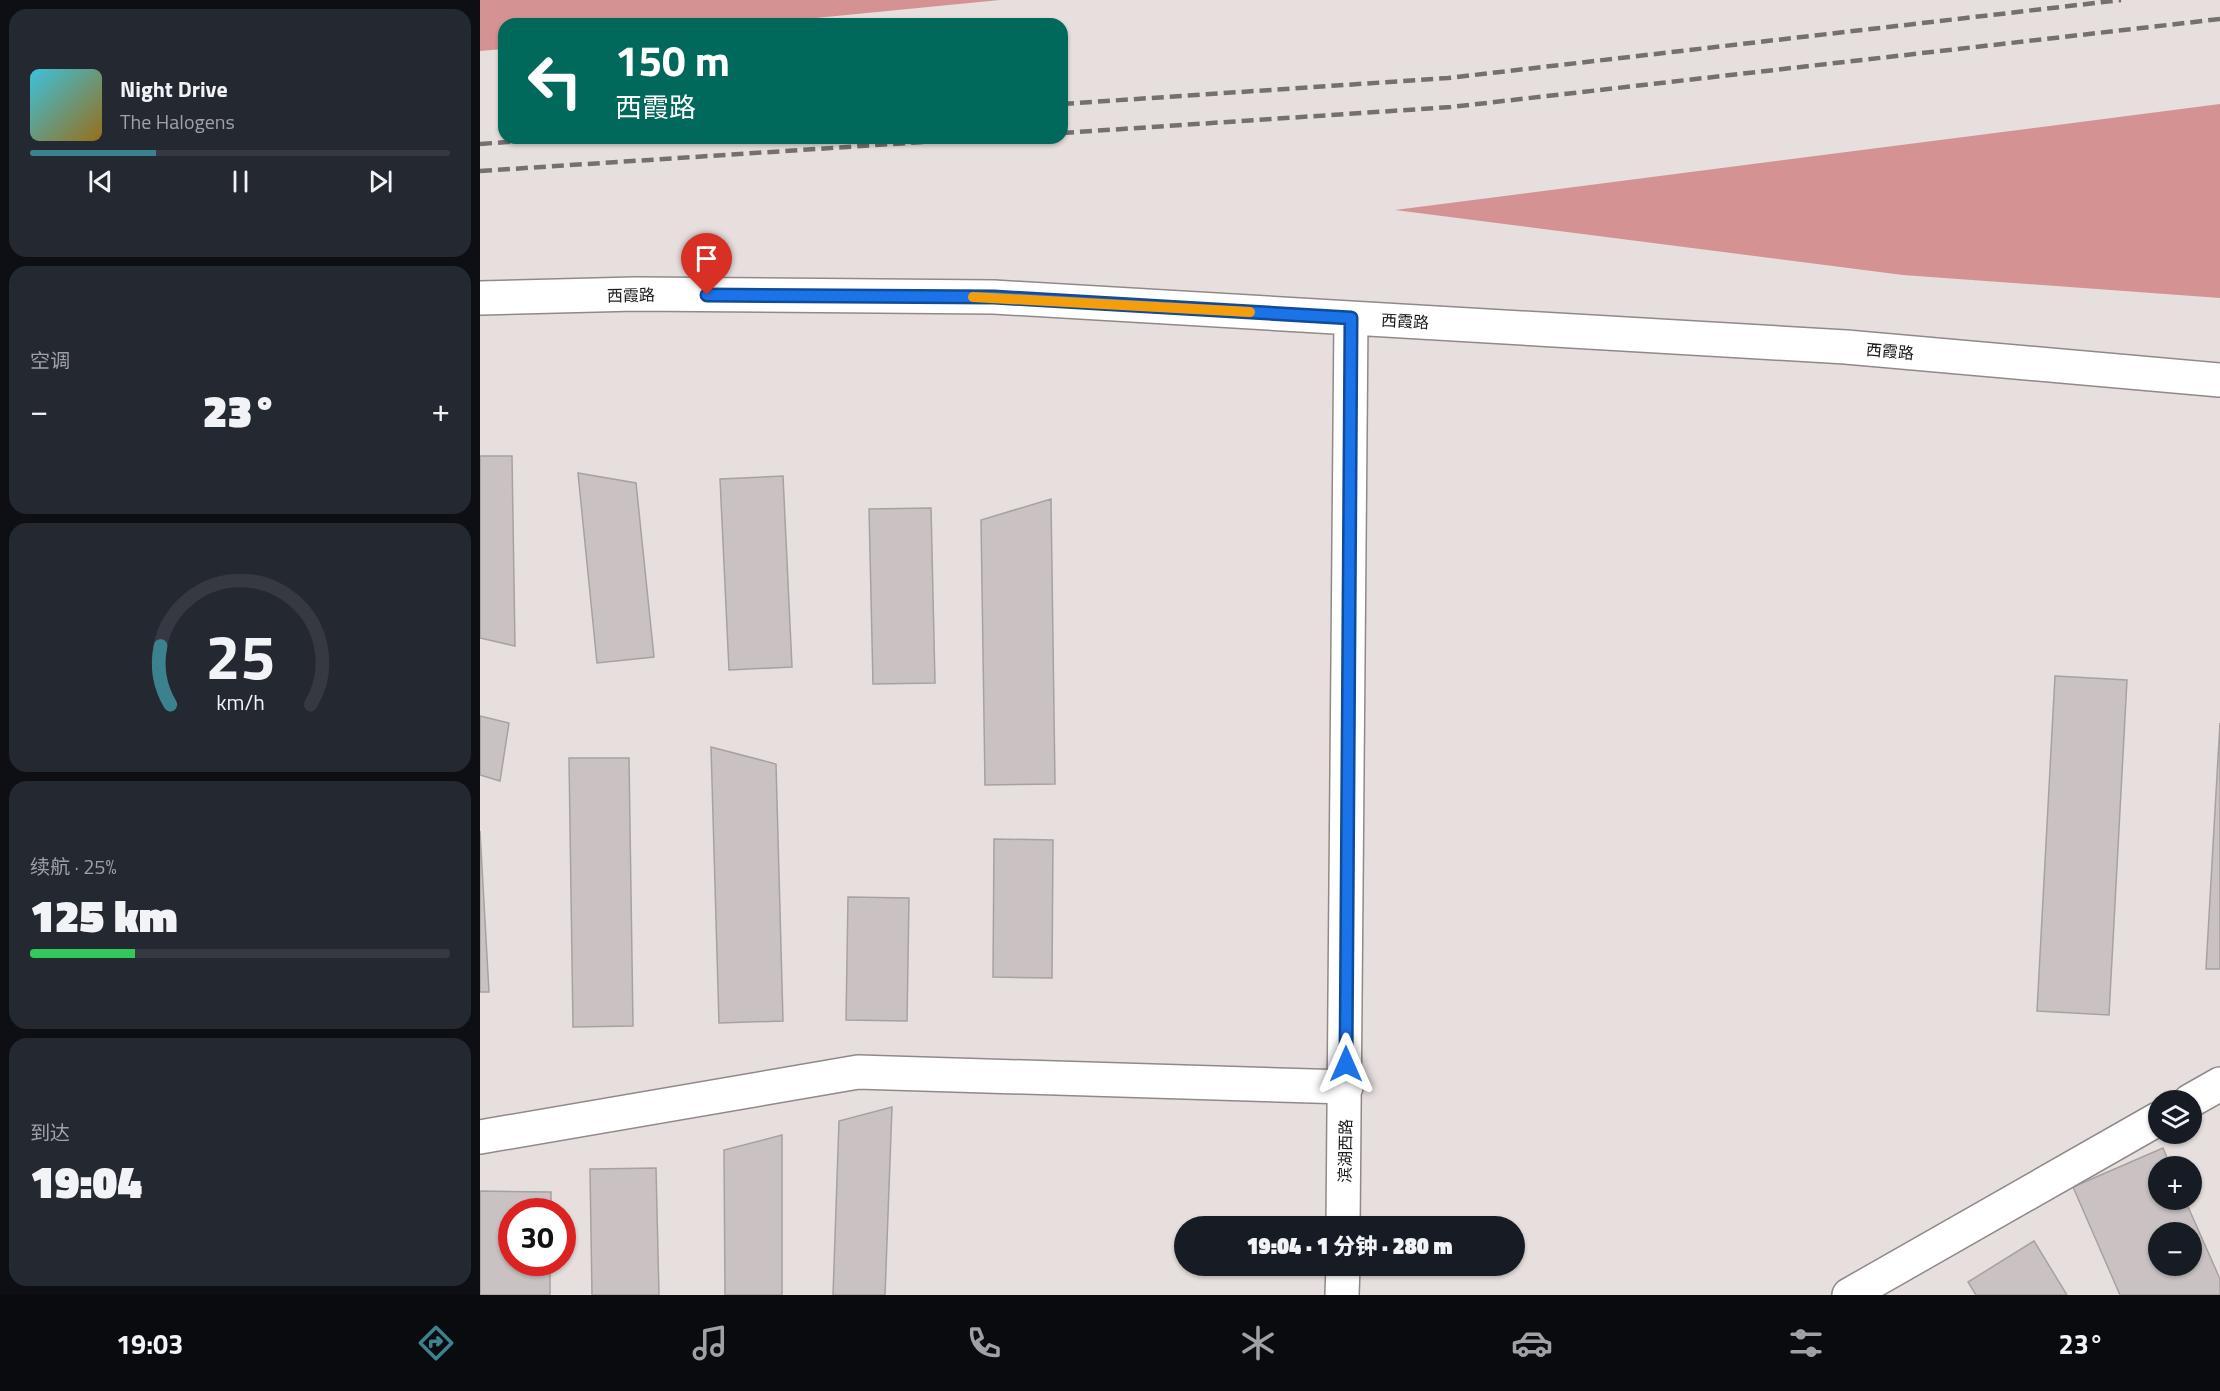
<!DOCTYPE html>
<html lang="zh">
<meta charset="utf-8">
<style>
:root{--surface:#171b24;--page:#242831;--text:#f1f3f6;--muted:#9ea1a6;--line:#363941;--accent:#3c828e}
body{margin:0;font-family:"Titillium Web","Noto Sans SC",sans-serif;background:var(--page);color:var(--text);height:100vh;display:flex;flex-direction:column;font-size:22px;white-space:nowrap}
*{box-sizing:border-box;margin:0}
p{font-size:20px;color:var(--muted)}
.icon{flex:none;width:33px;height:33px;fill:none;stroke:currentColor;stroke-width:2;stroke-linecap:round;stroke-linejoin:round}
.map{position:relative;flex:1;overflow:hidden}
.details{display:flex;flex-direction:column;gap:9px;padding:9px;background:#0d0f14;width:480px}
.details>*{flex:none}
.top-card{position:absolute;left:18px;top:18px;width:570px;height:126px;border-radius:18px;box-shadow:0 2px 4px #0004;background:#00695c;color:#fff;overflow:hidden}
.controls{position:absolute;left:1668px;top:1090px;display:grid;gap:12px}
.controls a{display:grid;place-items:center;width:54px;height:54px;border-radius:50%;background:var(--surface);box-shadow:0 2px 4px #0004;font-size:30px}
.speed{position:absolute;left:18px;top:1198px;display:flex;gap:12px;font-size:30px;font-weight:700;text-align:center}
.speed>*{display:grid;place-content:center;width:78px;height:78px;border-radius:50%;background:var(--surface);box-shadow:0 2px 4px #0004;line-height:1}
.speed .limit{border:9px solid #d22;background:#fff;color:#111}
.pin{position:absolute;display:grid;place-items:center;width:51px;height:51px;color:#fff;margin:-62px -26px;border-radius:50% 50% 50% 0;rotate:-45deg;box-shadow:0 0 6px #0007}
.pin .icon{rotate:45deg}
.me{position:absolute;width:66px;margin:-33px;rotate:0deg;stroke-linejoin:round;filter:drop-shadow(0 0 4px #0008)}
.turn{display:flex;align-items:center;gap:21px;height:126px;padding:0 18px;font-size:27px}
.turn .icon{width:78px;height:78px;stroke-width:2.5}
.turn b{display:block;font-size:42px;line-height:51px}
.big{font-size:45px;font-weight:800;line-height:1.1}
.details .card{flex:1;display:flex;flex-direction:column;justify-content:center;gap:9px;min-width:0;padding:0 21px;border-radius:18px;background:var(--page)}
.details .dial{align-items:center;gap:0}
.dial svg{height:156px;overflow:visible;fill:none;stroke:var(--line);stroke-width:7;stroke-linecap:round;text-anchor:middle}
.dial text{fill:var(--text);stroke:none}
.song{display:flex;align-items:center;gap:18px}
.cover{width:72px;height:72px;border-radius:9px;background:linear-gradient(135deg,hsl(190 70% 55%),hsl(40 70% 35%))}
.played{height:6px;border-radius:3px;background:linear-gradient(90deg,var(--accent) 30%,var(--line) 30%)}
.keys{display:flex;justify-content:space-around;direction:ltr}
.heat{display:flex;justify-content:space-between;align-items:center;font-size:33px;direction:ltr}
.charge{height:9px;border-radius:4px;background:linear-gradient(90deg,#34c759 25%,var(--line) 0)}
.trip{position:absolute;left:694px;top:1216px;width:351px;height:60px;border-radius:30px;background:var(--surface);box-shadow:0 2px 4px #0004;font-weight:800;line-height:60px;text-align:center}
.menu{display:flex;height:96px;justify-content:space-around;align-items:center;background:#090b0e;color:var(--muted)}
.menu .icon{width:42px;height:42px}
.menu .on{color:var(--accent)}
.menu b{font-size:27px;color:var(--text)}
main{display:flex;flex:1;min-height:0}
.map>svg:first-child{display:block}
.forest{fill:#d49293}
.building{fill:#cac2c2;stroke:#a8a1a1;stroke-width:1.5;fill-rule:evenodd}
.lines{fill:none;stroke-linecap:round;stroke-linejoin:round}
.street-casing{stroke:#918989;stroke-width:36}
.street{stroke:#fff;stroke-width:33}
.rail{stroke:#757070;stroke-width:4.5;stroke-dasharray:12 6;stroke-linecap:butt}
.route-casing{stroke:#114b97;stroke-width:15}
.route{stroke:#1a73e8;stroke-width:10}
.slow{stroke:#f59e0b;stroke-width:10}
.labels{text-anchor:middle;stroke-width:6;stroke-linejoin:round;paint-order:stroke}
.street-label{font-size:16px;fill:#1c1919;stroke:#fff}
</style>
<main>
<section class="details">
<div class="card">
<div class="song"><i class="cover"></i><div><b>Night Drive</b><p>The Halogens</p></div></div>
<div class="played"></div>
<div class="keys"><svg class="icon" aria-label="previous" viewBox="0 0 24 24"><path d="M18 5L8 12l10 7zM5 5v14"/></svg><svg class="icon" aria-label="pause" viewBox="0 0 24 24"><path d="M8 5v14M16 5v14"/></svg><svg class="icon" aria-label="next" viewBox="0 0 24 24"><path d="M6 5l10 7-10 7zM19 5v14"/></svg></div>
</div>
<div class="card"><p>空调</p>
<div class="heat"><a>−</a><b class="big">23°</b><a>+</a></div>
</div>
<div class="card dial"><svg viewBox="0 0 100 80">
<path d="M14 69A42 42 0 1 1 86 69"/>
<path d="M14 69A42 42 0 0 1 9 39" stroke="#3c828e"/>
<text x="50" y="56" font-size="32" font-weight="700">25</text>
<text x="50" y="72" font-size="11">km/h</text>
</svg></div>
<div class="card"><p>续航 · 25%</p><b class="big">125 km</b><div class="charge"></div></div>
<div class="card"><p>到达</p><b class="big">19:04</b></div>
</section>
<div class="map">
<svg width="1740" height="1295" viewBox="0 0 1740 1295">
<rect width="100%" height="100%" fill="#e6dfde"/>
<path class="forest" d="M0 0H520L275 24H24V49L0 51Z
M1740 104V298L1423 275 915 210Z"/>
<path class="building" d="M0 456H32L35 646 0 638Z
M98 473 156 483 174 657 117 663Z
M303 476 312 667 249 670 240 479Z
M571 499 575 784 505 785 501 520Z
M451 508 455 683 393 684 389 509Z
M1575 676 1647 680 1629 1015 1557 1011Z
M0 716 29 723 20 781 0 775Z
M1740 723V969H1726Z
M231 747 296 764 303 1021 239 1023Z
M89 758H149L153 1026 93 1027Z
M0 831 9 992H0Z
M514 839 573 840 572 978 513 977Z
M368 897 429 898 427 1021 366 1020Z
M412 1107 405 1295H353L359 1121Z
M302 1135V1295H245L244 1150Z
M1683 1148 1691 1167H1678V1200H1705L1740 1279V1295H1640L1593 1187ZM1678 1233H1712V1266H1678Z
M176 1168 179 1295H112L110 1169Z
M0 1191 71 1192V1212H32V1263H70V1295H0Z
M1554 1241 1587 1295H1496L1488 1282Z"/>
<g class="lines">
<defs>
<path id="street" d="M0 298 155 294 514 297 1366 347 1740 380
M1710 1101 1740 1084
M0 1137 378 1072 866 1087
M863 1227 871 318
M862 1295 863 1266
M1369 1295 1678 1119"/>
</defs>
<use href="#street" class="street-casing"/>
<use href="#street" class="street"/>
<path class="rail" d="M582 104 968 78 1641 0
M582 133 971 107 1740 19
M0 144 82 138
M0 171 504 138"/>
</g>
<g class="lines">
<defs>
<path id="route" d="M227 295 514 297 871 318 866 1064"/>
</defs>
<use href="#route" class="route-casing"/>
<use href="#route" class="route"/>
<path class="slow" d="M493 297 770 312"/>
</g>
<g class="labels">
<g class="street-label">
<text transform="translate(151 295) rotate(-1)" y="6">西霞路</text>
<text transform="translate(925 321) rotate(3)" y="6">西霞路</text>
<text transform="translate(1410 351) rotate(5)" y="6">西霞路</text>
<text transform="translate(865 1151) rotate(-89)" y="6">滨湖西路</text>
</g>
</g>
</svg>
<div class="controls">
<a><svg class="icon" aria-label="layers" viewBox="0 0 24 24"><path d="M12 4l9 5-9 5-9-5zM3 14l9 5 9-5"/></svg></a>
<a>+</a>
<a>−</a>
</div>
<div class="speed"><div class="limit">30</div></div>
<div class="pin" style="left:227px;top:295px;background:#d93025"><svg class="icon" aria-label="arrive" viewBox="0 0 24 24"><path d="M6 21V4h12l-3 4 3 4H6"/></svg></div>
<svg class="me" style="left:866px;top:1064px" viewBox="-20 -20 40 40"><path d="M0-17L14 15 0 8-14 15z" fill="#1a73e8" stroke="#fff" stroke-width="4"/></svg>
<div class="trip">19:04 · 1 分钟 · 280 m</div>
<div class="top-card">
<div class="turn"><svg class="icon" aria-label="left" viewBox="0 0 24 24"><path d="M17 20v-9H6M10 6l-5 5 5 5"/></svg><div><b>150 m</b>西霞路</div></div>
</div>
</div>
</main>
<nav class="menu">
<b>19:03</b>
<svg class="icon on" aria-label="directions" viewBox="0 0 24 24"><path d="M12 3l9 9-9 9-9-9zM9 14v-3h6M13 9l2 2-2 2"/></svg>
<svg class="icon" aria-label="music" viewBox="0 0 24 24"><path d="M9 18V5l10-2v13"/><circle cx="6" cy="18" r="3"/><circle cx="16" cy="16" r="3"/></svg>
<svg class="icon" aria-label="phone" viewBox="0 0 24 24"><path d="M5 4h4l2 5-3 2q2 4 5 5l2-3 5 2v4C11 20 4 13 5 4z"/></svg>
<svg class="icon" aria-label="climate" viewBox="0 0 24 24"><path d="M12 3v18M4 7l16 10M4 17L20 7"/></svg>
<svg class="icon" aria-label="car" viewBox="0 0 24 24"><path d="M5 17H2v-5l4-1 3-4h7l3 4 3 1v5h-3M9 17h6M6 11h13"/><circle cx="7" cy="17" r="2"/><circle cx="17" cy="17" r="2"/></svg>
<svg class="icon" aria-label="filters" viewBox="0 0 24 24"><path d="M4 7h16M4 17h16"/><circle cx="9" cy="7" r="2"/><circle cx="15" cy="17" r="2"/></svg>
<b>23°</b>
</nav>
